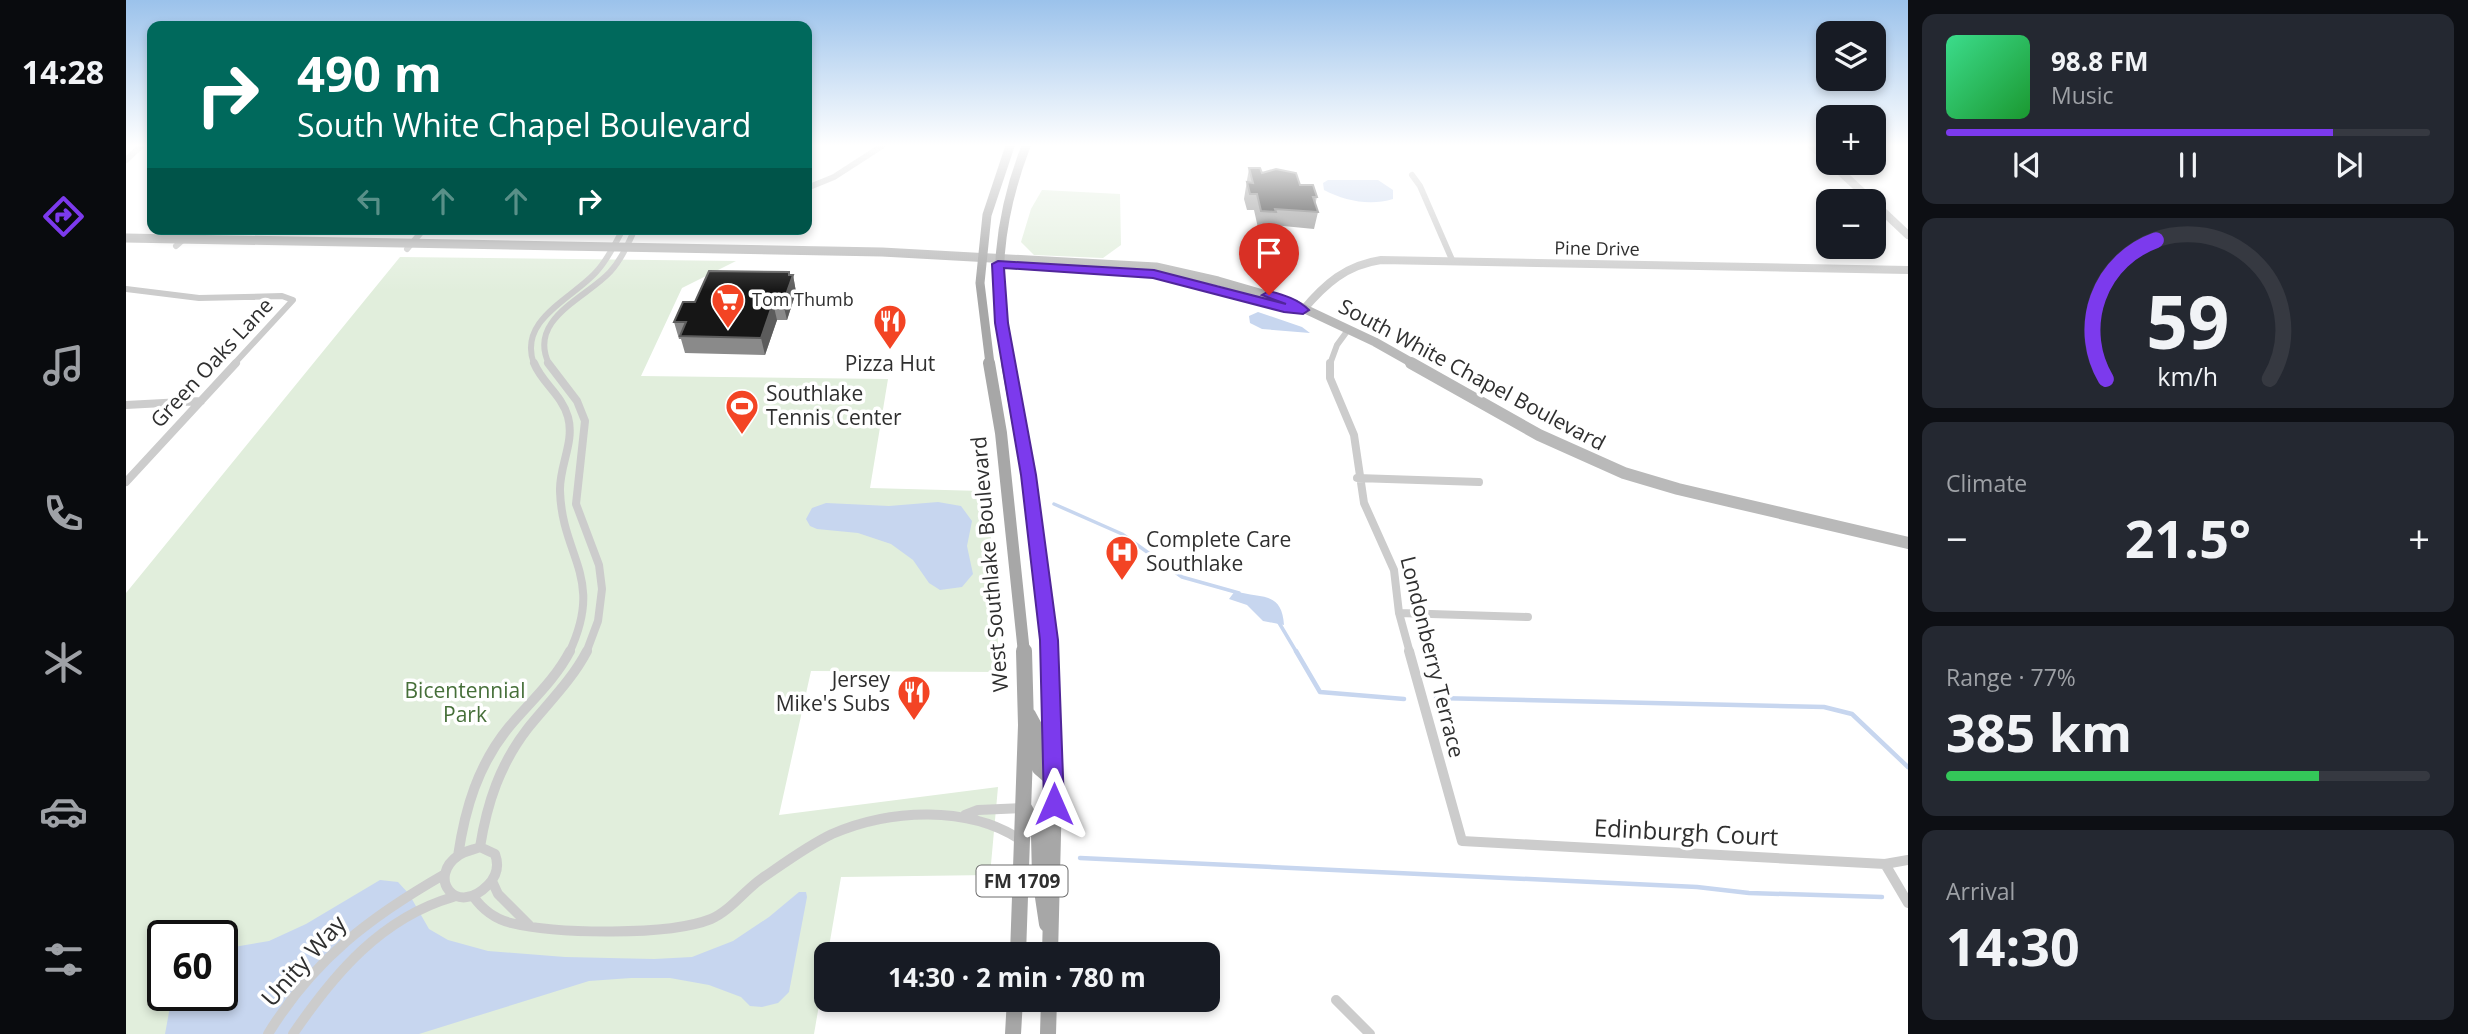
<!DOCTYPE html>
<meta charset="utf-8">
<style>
:root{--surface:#171b24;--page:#242831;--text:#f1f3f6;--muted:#9ea1a6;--line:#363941;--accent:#7c3aed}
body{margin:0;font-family:"Open Sans",sans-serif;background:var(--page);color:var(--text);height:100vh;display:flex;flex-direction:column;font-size:26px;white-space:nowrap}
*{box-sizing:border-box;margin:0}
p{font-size:23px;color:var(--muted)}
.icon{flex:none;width:38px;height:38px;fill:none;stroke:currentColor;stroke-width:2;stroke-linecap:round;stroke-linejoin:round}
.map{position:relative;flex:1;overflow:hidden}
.side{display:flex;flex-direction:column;gap:14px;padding:14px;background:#0d0f14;width:560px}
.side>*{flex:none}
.hud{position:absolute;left:21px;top:21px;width:665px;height:214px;border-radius:14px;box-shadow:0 4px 10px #0003;background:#00695c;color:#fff;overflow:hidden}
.controls{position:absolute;left:1690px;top:21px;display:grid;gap:14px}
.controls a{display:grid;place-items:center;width:70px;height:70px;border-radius:14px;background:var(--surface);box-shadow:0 4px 10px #0003;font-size:35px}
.speed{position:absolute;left:21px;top:920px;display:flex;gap:14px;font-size:35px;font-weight:700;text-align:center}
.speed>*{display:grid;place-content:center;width:91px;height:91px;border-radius:50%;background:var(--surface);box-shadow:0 4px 10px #0003;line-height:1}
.speed .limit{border:4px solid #111;border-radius:10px;background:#fff;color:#111}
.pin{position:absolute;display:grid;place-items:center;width:60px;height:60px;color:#fff;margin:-72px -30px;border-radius:50% 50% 50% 0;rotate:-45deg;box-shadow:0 0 7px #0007}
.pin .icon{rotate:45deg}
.me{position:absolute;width:77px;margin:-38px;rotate:0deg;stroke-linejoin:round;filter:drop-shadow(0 0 5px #0008)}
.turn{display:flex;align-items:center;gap:24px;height:147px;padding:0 35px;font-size:32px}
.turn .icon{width:91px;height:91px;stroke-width:2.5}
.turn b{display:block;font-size:49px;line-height:60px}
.lanes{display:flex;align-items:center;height:66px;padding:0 35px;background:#0003;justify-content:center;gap:35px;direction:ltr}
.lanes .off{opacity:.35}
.big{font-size:52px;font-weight:700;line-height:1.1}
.side .card{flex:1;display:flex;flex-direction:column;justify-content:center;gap:10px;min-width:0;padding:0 24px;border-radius:14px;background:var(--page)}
.side .dial{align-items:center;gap:0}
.dial svg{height:182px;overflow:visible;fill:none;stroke:var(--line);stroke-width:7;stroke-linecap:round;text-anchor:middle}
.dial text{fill:var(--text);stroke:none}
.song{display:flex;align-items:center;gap:21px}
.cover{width:84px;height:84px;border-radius:10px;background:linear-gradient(135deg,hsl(150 70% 55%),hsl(130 70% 35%))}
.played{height:7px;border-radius:4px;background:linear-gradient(90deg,var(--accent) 80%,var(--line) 80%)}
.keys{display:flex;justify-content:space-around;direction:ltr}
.heat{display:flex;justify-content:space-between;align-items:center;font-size:38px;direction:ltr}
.charge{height:10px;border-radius:5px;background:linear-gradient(90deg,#34c759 77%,var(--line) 0)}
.trip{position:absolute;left:688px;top:942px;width:406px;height:70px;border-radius:14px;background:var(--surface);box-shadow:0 4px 10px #0003;font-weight:700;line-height:70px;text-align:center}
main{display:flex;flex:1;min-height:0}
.dock{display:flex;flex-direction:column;width:126px;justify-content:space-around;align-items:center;background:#090b0e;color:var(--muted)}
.dock .icon{width:49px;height:49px}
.dock .current{color:var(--accent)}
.dock b{font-size:32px;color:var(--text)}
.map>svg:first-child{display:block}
.green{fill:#e1eedc;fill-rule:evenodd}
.water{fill:#c7d6ef}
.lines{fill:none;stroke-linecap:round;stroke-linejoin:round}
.stream-far1{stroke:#c7d6ef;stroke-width:3.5}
.stream{stroke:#c7d6ef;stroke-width:4.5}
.minor-far2{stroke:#ccc;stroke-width:6}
.minor-far1{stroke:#ccc;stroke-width:8}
.minor{stroke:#ccc;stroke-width:10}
.tertiary{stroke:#ccc;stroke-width:8}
.secondary-far1{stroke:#b9b9b9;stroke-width:9}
.secondary{stroke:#b9b9b9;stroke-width:12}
.primary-far2{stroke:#a7a7a7;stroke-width:9}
.primary-far1{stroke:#a7a7a7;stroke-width:12}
.primary{stroke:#a7a7a7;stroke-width:16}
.wall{fill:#8a8a8a}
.shaded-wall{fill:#5c5c5c}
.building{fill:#161616;stroke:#5c5c5c;stroke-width:2}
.route{fill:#7c3aed;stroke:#51269a;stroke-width:2}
.labels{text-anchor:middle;stroke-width:7;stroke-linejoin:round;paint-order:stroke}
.far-street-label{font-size:18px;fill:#2f2f2f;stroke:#fff}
.far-poi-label{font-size:18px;fill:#2f2f2f;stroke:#fff;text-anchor:start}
.shield{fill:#fff;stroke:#6d6d6d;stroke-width:2}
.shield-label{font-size:19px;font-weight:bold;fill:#2f2f2f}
.street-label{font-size:21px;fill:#2f2f2f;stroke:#fff}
.poi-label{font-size:21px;fill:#2f2f2f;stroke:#fff;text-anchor:start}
.park-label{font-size:21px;fill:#466f39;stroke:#fff}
.near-street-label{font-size:24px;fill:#2f2f2f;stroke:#fff}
</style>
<main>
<nav class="dock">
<b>14:28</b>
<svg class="icon current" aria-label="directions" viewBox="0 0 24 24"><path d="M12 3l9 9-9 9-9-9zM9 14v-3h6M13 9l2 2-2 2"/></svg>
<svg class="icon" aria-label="music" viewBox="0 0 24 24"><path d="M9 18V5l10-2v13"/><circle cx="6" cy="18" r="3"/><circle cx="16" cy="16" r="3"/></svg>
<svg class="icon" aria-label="phone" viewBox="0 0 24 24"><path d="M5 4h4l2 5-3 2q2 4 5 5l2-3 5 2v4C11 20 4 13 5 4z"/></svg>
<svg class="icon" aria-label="climate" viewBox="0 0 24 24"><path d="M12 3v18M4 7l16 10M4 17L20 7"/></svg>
<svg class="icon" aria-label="car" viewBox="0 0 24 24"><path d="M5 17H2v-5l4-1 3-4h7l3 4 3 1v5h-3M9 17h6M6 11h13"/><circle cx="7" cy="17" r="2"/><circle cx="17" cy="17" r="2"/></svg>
<svg class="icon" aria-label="filters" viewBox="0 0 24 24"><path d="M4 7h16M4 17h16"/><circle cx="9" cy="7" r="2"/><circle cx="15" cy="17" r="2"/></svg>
</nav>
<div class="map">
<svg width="1782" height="1034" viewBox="0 0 1782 1034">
<rect width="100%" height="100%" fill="#fff"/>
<path class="green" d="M916 190 994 194 995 245 977 258 908 255 895 242 905 209Z
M274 257 610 261 556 288 515 376 762 379 744 488 856 491 869 559 873 672 685 671 653 815 872 787 864 875 715 877 688 1034H0V593ZM37 936H96V996H37Z"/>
<path class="water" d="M1202 180H1252L1267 190V199C1244 206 1219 201 1198 190L1197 183Z
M1132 312 1176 327 1184 333 1136 329 1124 323 1123 316Z
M812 502 835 506 846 521 841 546 847 574 836 587 814 590 803 583 787 560 765 544 732 533 691 529 684 526 680 519 686 508 700 503 763 506Z
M1109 591C1133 599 1156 590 1158 625L1137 621 1121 605 1103 599Z
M254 880 272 882 283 894 303 929 322 940 362 951 439 957 528 959 566 957 607 941 643 917 673 892H680L681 897 663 992 652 1003 636 1007 624 1006 615 997 583 985 544 978H505L463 981 293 1034H39L46 996H96V949L143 941 180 924Z"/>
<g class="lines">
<path class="stream-far1" d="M928 504 996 534 1056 577 1113 593
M1152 621 1171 653"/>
<path class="stream" d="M1170 651 1194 692 1278 699
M1310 698 1698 707 1726 714 1782 767
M954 858 1571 887 1623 893 1756 897"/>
<path class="minor-far2" d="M0 160 15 146
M1286 175 1294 186 1327 262
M681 188 708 177 756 146
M50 246 69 229
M281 249 298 229
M0 289 73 298 156 296 167 300 108 364
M408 364C391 319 448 298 471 271 482 259 489 244 497 229
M423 364C401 319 460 298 484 272 495 260 502 244 509 229
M1204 364 1211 345 1222 330"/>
<path class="minor-far1" d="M408 363C416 383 436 395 442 417 449 442 433 466 434 491 436 558 479 577 443 653
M422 363 451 401 459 421 450 504 473 565 476 589 472 621 460 653
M1204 363V378L1228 435 1238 503 1268 570 1273 613 1284 653
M0 405 75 401
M1231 478 1353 482
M0 482 110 363
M1273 613 1402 617"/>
<path class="minor" d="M1283 651 1336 841 1759 864 1782 860
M839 815 852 810 898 808
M354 847C361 803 374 764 402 728 422 703 446 680 461 651
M354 847 369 854C373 865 371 876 362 885 330 918 300 877 333 855 339 851 347 850 354 847Z
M332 856C339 808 352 765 383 727 404 702 429 680 444 651
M1759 864 1782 903
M366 881 372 894 403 925
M347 896C356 909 369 919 385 923 430 934 543 936 585 919 604 911 618 891 635 879 657 864 681 846 706 834 764 809 842 805 895 840
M1210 1000 1244 1034
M142 1034C188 959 244 917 319 874
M167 1034C208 974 255 918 327 897"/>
<path class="tertiary" d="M1686 146 1703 161
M1705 163 1746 201
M1748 203 1782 235
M1177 310C1199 284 1220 265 1255 260L1782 270"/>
<path class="secondary-far1" d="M0 238 756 252 1030 267 1092 281 1164 302 1249 342 1288 364"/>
<path class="secondary" d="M1285 363 1413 435 1498 473 1552 489 1782 543"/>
<path class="primary-far2" d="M864 364 854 283 861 215 884 146
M881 364C867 285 871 221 900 146"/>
<path class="primary-far1" d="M863 363 875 433 898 653
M881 363 908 514 923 653"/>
<path class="primary" d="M923 651 928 795 924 954
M902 715 909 728 914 768 928 780
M898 808 913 835 914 877 921 924
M892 954 900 725 898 651
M887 1034 889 999
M922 1034 923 999"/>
</g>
<path class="wall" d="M1123 168 1136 173 1174 185 1191 197 1189 205 1192 212 1188 229 1147 225V228H1132L1128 210H1121L1118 199Z
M664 275H667L670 292 661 320H651L639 355 559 353 555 339H553L548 322 569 302Z"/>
<path class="shaded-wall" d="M663 272 665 280 667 275 670 292 661 320 657 303Z
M647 303 651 320 639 355 635 338Z"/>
<path class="building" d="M1123 168H1134L1136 173 1150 169 1170 173 1174 185H1187L1191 197H1187L1192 212 1149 209 1150 212 1135 211 1131 194H1124L1121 182 1127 183Z
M583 271 663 272V275H667L657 303H647L635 338 554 336 560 322H548L557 302H569Z"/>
<linearGradient id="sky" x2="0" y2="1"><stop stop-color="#9bc2eb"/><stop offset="0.5" stop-color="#fff"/><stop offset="1" stop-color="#fff" stop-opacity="0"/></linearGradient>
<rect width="1782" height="291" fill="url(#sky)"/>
<path class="route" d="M872 261 1028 270 1160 304 1136 295 1143 291C1158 295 1172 299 1183 310L1177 314 1158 312 1027 278 878 268 882 323 910 475 932 640 938 804 935 811 928 814 920 811 918 804 914 640 895 475 869 323 866 264Z"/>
<defs>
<symbol id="supermarket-pin" viewBox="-11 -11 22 30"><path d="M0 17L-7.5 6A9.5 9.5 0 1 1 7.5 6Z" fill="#f34424" stroke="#fff"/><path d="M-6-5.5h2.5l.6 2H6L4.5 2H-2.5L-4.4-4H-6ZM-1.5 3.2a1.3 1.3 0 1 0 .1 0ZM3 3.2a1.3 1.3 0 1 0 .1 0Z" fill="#fff"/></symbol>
<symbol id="restaurant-pin" viewBox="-11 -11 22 30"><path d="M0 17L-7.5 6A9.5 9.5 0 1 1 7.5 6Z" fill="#f34424" stroke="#fff"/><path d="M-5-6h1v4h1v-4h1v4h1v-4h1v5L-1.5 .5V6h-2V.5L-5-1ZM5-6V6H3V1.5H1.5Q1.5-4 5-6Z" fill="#fff"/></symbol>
<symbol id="stadium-pin" viewBox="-11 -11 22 30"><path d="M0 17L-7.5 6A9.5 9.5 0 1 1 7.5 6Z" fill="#f34424" stroke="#fff"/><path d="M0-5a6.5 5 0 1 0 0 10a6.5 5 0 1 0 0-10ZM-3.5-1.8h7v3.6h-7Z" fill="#fff"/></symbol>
<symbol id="hospital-pin" viewBox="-11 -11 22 30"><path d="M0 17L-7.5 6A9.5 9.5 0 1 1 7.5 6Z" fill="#f34424" stroke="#fff"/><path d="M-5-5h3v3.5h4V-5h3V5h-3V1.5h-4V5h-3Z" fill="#fff"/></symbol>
</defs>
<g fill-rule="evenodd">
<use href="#supermarket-pin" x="583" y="281" width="38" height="52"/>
<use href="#restaurant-pin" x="745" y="302" width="38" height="52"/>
<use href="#stadium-pin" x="597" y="387" width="38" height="52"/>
<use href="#hospital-pin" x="977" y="533" width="38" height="52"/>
<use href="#restaurant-pin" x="769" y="673" width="38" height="52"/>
</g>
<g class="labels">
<g class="far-street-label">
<text transform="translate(1471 249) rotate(1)" y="6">Pine Drive</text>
</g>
<g class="far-poi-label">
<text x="626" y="306">Tom Thumb</text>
</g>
<rect class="shield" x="850.5" y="865.5" width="91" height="31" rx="5"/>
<g class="shield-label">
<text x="896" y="888">FM 1709</text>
</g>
<g class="street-label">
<text transform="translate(86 363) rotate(-47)" y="7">Green Oaks Lane</text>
<text transform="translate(1346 375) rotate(28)" y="7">South White Chapel Boulevard</text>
<text transform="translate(864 564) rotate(-95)" y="7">West Southlake Boulevard</text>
<text transform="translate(1306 657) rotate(76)" y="7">Londonberry Terrace</text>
</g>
<g class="poi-label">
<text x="764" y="371" text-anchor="middle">Pizza Hut</text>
<text x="640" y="401">Southlake<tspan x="640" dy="24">Tennis Center</tspan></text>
<text x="1020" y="547">Complete Care<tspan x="1020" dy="24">Southlake</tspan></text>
<text x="764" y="687" text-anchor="end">Jersey<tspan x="764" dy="24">Mike's Subs</tspan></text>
</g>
<g class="park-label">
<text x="339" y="698">Bicentennial<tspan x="339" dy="24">Park</tspan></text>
</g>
<g class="near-street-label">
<text transform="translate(1560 833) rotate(3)" y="8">Edinburgh Court</text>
<text transform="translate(178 961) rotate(-48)" y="8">Unity Way</text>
</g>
</g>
</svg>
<div class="controls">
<a><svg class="icon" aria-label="layers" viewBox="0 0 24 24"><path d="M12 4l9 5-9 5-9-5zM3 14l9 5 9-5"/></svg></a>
<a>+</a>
<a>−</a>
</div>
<div class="speed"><div class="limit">60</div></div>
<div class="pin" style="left:1143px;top:295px;background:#d93025"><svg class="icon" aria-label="arrive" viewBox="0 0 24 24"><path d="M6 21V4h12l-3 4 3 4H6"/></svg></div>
<svg class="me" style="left:928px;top:804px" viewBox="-20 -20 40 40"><path d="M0-17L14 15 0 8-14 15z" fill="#7c3aed" stroke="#fff" stroke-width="4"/></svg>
<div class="trip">14:30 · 2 min · 780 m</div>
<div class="hud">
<div class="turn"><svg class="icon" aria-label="right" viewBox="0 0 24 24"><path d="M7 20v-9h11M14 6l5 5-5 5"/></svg><div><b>490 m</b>South White Chapel Boulevard</div></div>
<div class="lanes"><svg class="icon off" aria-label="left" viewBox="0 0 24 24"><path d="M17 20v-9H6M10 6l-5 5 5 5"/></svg><svg class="icon off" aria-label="ahead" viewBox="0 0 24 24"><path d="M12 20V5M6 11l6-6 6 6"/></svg><svg class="icon off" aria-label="ahead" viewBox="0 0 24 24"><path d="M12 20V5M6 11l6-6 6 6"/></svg><svg class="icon" aria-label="right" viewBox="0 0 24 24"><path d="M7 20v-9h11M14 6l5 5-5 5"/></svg></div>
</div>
</div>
<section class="side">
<div class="card">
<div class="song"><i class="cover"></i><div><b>98.8 FM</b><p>Music</p></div></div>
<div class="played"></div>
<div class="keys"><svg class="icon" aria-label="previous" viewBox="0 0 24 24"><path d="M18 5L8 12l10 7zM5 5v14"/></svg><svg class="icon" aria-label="pause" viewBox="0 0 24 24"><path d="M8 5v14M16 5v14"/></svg><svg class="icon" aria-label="next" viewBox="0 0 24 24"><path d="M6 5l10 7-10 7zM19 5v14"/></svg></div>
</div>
<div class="card dial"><svg viewBox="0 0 100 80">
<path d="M14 69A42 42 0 1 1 86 69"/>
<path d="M14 69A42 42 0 0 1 36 8" stroke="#7c3aed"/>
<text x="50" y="56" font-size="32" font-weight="700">59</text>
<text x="50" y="72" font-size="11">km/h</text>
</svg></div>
<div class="card"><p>Climate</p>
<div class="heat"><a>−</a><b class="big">21.5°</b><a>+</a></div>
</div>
<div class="card"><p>Range · 77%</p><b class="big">385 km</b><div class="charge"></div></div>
<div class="card"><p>Arrival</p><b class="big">14:30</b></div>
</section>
</main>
